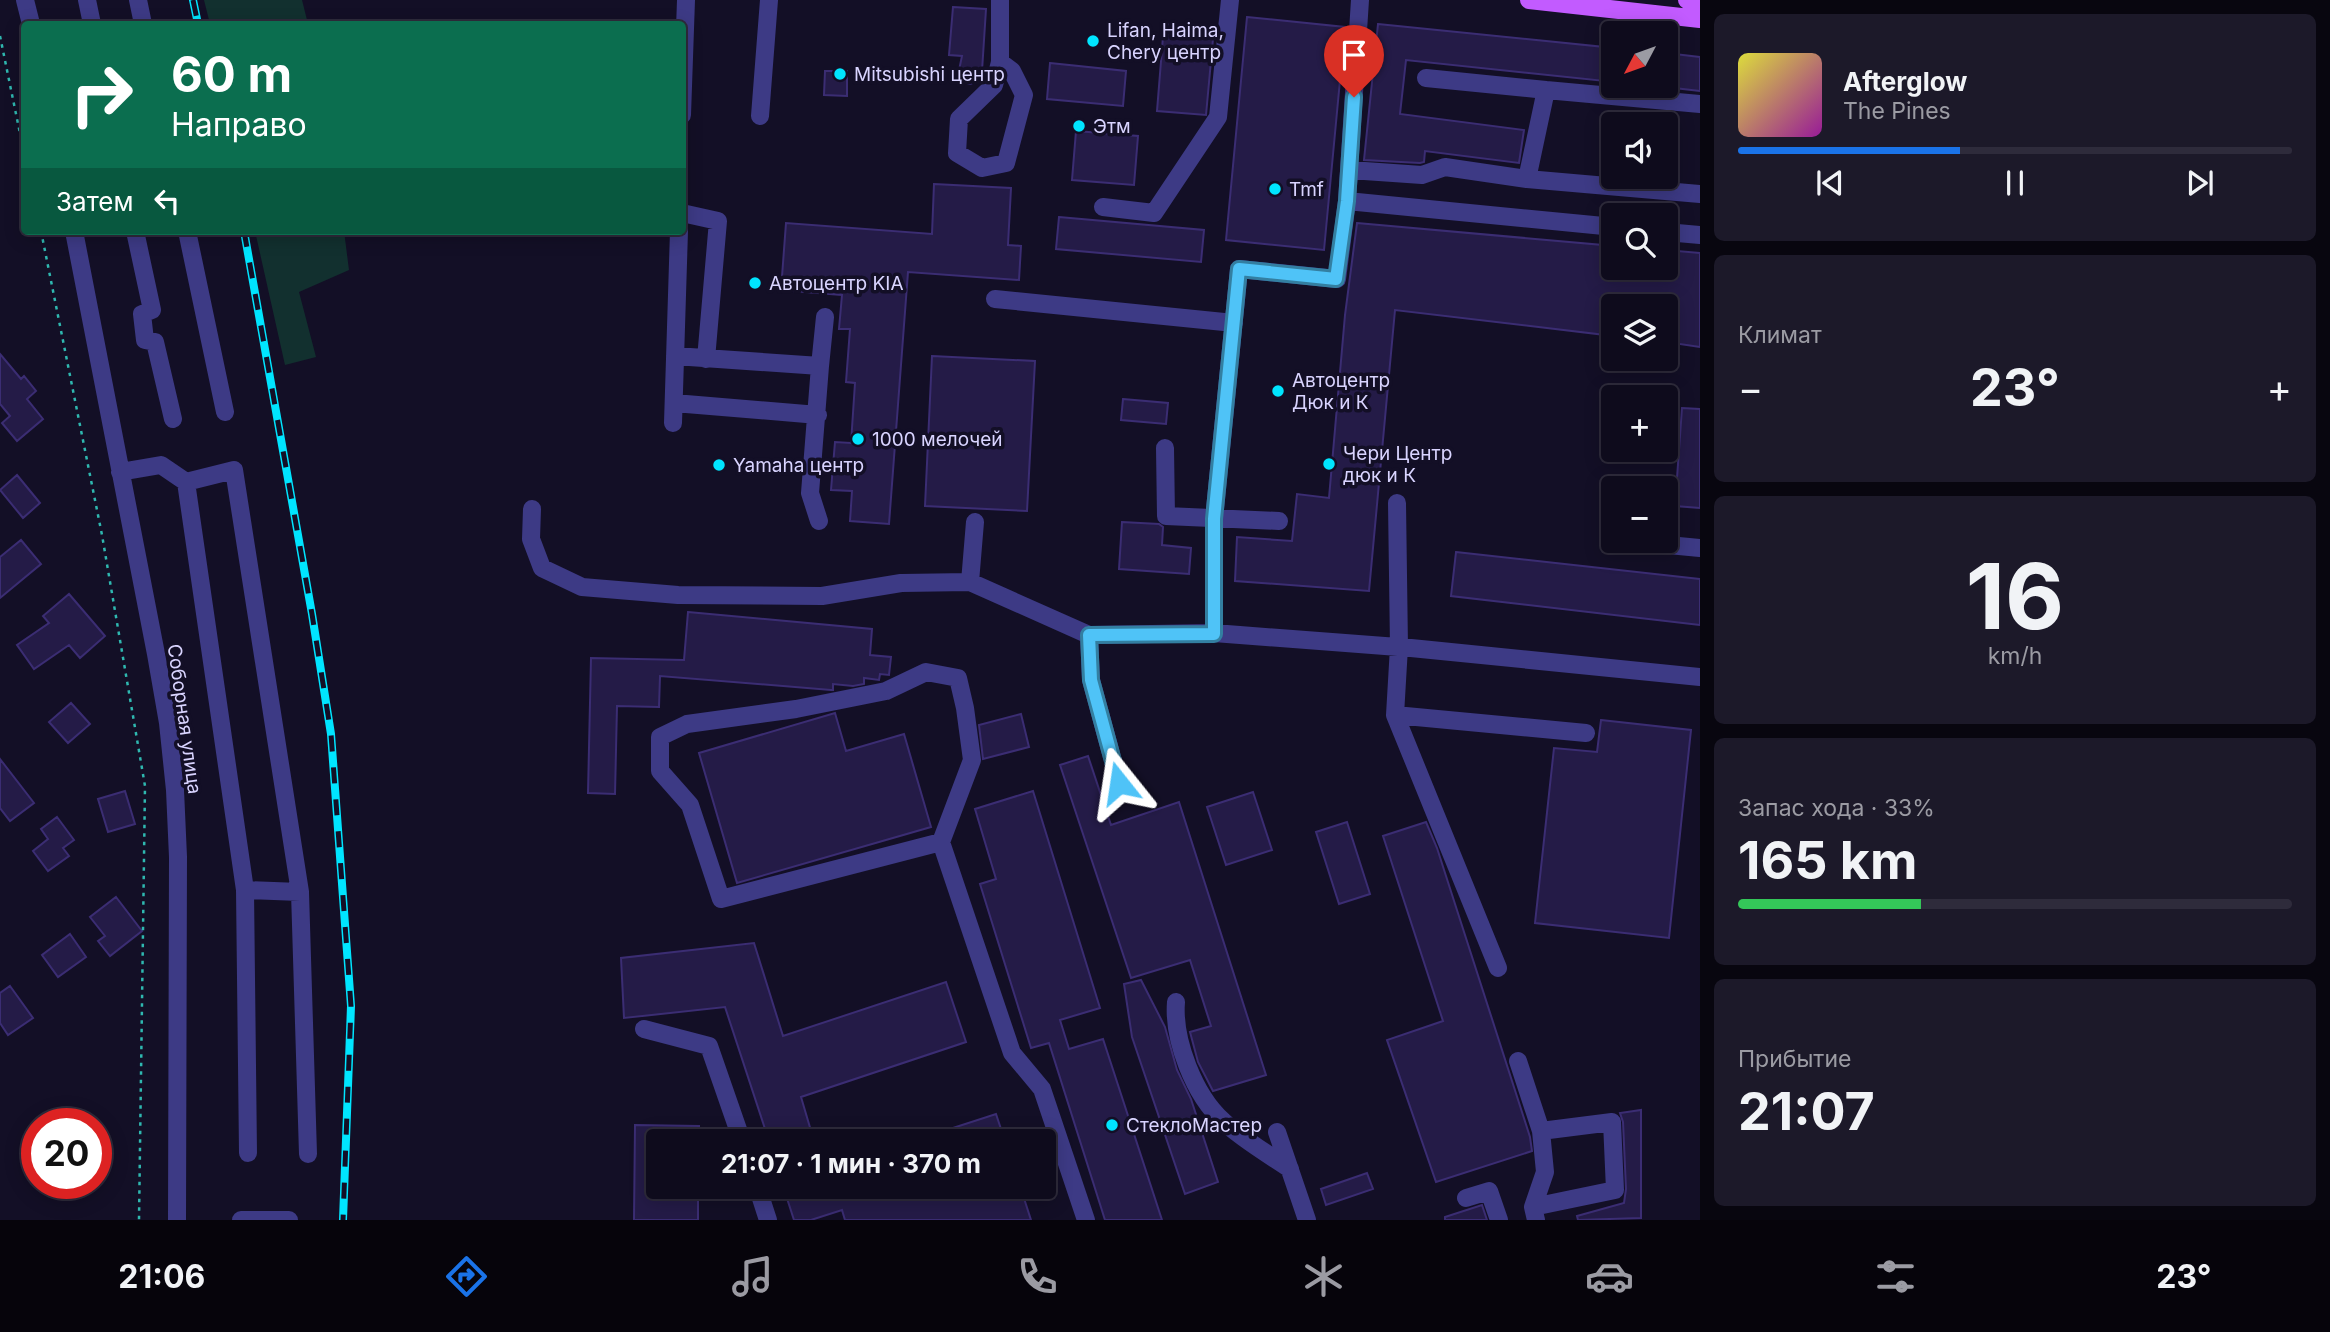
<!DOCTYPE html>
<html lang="ru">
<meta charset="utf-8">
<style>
:root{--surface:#0e0b1c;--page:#1c1929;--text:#f1f3f6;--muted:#9b9ba3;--line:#2e2b3b;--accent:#1a73e8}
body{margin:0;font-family:Inter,sans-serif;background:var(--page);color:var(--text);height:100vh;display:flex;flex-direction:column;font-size:26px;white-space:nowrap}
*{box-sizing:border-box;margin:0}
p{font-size:23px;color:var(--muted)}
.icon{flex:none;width:38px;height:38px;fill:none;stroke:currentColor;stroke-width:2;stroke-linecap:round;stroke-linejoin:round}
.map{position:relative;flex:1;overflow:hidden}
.details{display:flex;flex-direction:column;gap:14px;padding:14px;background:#08060f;width:630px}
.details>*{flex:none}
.hud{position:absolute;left:21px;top:21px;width:665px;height:214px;border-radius:7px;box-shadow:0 4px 18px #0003,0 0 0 2px var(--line);background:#0b6e4f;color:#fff;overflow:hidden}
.needle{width:46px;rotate:229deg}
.controls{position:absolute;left:1601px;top:21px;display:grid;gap:14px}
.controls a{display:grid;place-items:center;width:77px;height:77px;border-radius:7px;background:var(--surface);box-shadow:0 4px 18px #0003,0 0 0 2px var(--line);font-size:35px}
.speed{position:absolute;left:21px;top:1108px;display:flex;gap:14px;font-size:35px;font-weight:700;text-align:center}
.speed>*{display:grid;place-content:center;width:91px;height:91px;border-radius:50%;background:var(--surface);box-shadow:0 4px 18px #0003,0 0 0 2px var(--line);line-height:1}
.speed .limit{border:10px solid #d22;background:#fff;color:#111}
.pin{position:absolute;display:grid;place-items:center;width:60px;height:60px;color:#fff;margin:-72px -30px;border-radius:50% 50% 50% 0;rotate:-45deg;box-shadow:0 0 7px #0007}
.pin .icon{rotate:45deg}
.me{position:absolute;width:77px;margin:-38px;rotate:345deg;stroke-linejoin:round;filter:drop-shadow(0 0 5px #0008)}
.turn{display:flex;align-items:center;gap:24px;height:147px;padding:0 35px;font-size:32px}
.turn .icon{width:91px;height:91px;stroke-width:2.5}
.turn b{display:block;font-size:49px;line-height:60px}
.then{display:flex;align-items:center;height:66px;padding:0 35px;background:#0003;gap:14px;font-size:26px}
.big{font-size:52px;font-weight:700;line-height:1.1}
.details .widget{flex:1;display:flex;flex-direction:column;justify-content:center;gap:10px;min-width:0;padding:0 24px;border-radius:10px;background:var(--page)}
.details .dial{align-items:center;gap:0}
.dial b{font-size:91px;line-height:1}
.song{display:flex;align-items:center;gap:21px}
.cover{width:84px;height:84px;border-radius:10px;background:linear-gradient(135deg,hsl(60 70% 55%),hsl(300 70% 35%))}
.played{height:7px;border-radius:4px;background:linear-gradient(90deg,var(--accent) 40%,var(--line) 40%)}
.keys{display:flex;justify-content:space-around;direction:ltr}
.heat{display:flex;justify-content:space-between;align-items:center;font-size:38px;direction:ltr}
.charge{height:10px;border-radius:5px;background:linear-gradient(90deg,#34c759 33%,var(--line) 0)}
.trip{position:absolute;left:646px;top:1129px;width:410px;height:70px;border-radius:7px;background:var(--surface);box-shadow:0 4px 18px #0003,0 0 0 2px var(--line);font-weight:700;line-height:70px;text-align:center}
.tab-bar{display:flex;height:112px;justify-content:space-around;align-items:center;background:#06040b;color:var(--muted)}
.tab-bar .icon{width:49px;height:49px}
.tab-bar .on{color:var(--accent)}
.tab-bar b{font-size:32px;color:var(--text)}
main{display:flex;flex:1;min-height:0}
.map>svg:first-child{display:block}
.green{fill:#12302f}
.building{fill:#241b47;stroke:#3b2d73;stroke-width:2}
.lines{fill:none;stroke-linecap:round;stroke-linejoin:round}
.path{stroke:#2fb8b0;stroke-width:2.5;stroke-dasharray:3.5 5;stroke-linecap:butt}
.minor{stroke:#3d3a85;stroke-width:18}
.major{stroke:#c25bff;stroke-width:18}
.rail-casing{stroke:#00e5ff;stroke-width:8}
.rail{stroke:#130f26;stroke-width:5;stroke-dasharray:16;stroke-linecap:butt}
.route-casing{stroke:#337fa1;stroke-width:18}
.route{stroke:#4fc3f7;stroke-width:12}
.poi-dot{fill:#00e5ff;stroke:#130f26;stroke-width:2.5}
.labels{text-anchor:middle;stroke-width:7;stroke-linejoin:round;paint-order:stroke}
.poi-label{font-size:19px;fill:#d9d4ff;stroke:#130f26;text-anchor:start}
.street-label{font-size:19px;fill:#d9d4ff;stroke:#130f26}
</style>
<main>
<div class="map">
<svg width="1700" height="1220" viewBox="0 0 1700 1220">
<rect width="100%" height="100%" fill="#130f26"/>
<path class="green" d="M204 0H302L308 24H210Z
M255 231H344L349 270 299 292 316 357 285 365Z"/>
<path class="building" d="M953 7 986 9 982 71 979 81 970 84 963 82 958 75 962 56 949 55Z
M1247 17 1345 27 1324 250 1226 240Z
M1164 24 1214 28 1206 115 1157 111Z
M1378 24 1614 48V82L1406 60 1400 114 1524 130 1519 163 1425 151 1424 162 1420 163 1364 160Z
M1666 53 1700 57V91L1666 87Z
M1050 63 1126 71 1123 106 1047 99Z
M825 71H847V96L824 95Z
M1076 131 1138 136 1134 185 1072 180Z
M934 184 1011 188 1008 245 1021 246 1019 280 908 272 889 524 850 521 852 491 831 490 835 442 851 443 855 383 846 382 850 329H839L842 295 781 290 786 223 932 234Z
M1059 217 1204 230 1201 262 1056 249Z
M1357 223 1614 246V268H1666V250L1700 253V347L1666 342V306H1614V336L1395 310 1369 591 1235 581 1237 537 1292 541 1297 494 1329 498 1345 315Z
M0 354 21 379 24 376 36 391 27 399 43 419 17 441 2 423 10 416 0 404Z
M932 356 1035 361 1027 511 925 506Z
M1123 399 1168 403 1166 424 1121 420Z
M1682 408 1700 409V508L1675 506Z
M17 475 40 503 23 518 0 490Z
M1122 522 1159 524 1163 527 1162 545 1191 548 1189 574 1119 569Z
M21 540 41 564 0 598V557Z
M1456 552 1700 579V625L1451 596Z
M69 594 105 636 80 658 69 645 34 669 17 645 49 623 43 616Z
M688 612 872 629 870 655 891 657 889 675 880 674 879 680 864 678V684L853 686 833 684V690H831L660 676 659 707 617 706 615 794 588 793 591 658 684 660Z
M71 703 90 724 68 743 49 722Z
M835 713 846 751 904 734 931 827 737 883 699 753Z
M1021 714 1029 747 983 759 979 725Z
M1601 720 1691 730 1669 938 1535 923 1554 748 1597 752Z
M1088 756 1111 825 1179 802 1266 1075 1213 1091 1198 1062 1190 1032 1211 1026 1190 960 1131 978 1060 765Z
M0 759 34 803 10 821 0 808Z
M125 791 135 824 108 832 98 799Z
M1033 791 1100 1008 1060 1020 1069 1049 1103 1039 1162 1220H1105L1049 1043 1031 1048 980 884 996 879 975 809Z
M1253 792 1272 850 1226 865 1207 807Z
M57 817 74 840 63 848 69 856 48 871 33 851 48 839 41 829Z
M1347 822 1370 894 1339 904 1316 832Z
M1426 822 1437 848 1530 1137 1532 1151 1436 1182 1387 1040 1443 1021 1383 836Z
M116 897 142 931 110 956 98 941 105 936 90 917Z
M70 934 86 957 58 977 42 955Z
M754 943 783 1036 946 982 966 1042 801 1097 814 1141H769L725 1007 624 1018 621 958Z
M1141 980 1165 1027 1177 1070 1191 1099 1218 1182 1185 1194 1132 1037 1124 984Z
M10 986 33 1018 8 1035 0 1023V993Z
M1641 1110V1218L1578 1220 1577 1216 1624 1203 1626 1189 1623 1122 1620 1113Z
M996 1114 1005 1141H922V1138Z
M635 1125 699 1126V1141H658V1186H698V1220H634Z
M1367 1173 1373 1189 1326 1205 1321 1189Z
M783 1186H1020L1031 1220H845L842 1210 811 1220H794Z
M1482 1205 1487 1220H1445V1217Z"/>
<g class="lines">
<path class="path" d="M0 36 24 153
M41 231 102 535 145 786 139 1220"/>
<path class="minor" d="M25 0 31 24
M87 0 92 24
M138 0 143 24
M1000 62 1012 71 1024 95 1006 163 982 168 957 153 959 119 994 85 1000 62V0
M1426 78 1546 90
M682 115 686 0
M760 116 769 0
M1350 170 1422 175 1445 167 1527 179 1700 194
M1527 179 1546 90 1700 104
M1347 201 1614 227
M1103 207 1154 213 1218 117 1230 0
M682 213 718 221 706 359
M74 231 156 654 168 723 175 790 178 857 177 1220
M135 231 152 310 142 314 145 340 155 342 173 419
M187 231 225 412
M1666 232 1700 235
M995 299 1234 323
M675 356 820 366 825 317
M674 403 818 415
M673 423 679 231
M1165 448 1166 516 1279 521
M120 472 161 465 186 482 245 890 248 1153
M186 482 234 470 300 892 308 1154
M1397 503 1399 647 1395 715 1586 733
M532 509 531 539 542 568 582 587 678 595 822 596 901 583 970 582 1089 635 1214 633 1411 648 1700 677
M819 521 810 493 820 366
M1658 544 1700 548
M970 582 975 522
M1214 633V519L1239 269 1337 279 1347 201 1360 0
M1089 635 1091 680 1119 783
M1395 715 1498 968
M941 842 972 760 965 708 958 678 926 672 886 691 796 709 687 724 660 737V771L690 805 721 899 941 842 1012 1053 1042 1089 1086 1220
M245 890 300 892
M1176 1002C1173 1040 1194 1095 1223 1121 1242 1139 1268 1154 1290 1169
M644 1029 709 1046 742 1141
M1518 1061 1541 1131 1612 1122 1615 1190 1533 1207 1536 1220
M1277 1132 1307 1220
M757 1186 768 1220
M1466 1198 1489 1191 1499 1220
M1533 1207 1545 1172 1541 1131
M241 1220H289"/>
<path class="major" d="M1529 0 1700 19
M1687 0 1700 1"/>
<defs>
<path id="rail" d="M193 0 198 24
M244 231 312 614 331 734 351 1006 343 1220"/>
</defs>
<use href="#rail" class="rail-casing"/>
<use href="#rail" class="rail"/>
</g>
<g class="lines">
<defs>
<path id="route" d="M1119 783 1091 680 1089 635 1214 634V519L1239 269 1336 279 1347 201 1354 97"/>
</defs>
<use href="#route" class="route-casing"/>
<use href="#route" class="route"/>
</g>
<g class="poi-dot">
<circle cx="1093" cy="41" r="7"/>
<circle cx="840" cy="74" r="7"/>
<circle cx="1079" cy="126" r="7"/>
<circle cx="1275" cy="189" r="7"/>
<circle cx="755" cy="283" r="7"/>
<circle cx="1278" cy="391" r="7"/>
<circle cx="858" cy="439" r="7"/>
<circle cx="1329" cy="464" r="7"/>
<circle cx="719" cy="465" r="7"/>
<circle cx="1112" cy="1125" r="7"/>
</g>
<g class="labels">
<g class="poi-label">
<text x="1107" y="37">Lifan, Haima,<tspan x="1107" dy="22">Chery центр</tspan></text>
<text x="854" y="81">Mitsubishi центр</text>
<text x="1093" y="133">Этм</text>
<text x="1289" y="196">Tmf</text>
<text x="769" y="290">Автоцентр KIA</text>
<text x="1292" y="387">Автоцентр<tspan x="1292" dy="22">Дюк и К</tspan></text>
<text x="872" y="446">1000 мелочей</text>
<text x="1343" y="460">Чери Центр<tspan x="1343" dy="22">дюк и К</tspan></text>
<text x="733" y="472">Yamaha центр</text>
<text x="1126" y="1132">СтеклоМастер</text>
</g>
<g class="street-label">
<text transform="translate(185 719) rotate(82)" y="7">Соборная улица</text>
</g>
</g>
</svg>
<div class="controls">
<a><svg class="needle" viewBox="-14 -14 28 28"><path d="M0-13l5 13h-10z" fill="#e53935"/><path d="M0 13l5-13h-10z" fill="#9b9ba3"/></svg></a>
<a><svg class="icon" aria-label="sound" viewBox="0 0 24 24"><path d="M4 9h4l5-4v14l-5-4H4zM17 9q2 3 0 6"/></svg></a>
<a><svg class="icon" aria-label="search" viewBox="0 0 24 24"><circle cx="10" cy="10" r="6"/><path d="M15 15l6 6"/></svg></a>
<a><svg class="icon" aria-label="layers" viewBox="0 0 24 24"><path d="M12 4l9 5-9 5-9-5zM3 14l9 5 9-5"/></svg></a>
<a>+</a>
<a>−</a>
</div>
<div class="speed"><div class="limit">20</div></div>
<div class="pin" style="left:1354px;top:97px;background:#d93025"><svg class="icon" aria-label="arrive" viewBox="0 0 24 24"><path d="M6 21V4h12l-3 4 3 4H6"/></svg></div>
<svg class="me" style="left:1119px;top:783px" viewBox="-20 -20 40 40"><path d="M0-17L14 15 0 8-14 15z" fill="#4fc3f7" stroke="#fff" stroke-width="4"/></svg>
<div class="trip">21:07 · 1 мин · 370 m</div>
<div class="hud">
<div class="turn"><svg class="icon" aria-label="right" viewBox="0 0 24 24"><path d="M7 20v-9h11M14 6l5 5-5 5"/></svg><div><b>60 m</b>Направо</div></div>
<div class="then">Затем<svg class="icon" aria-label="left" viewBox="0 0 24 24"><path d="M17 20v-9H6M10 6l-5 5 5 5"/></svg></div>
</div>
</div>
<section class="details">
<div class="widget">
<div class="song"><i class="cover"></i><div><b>Afterglow</b><p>The Pines</p></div></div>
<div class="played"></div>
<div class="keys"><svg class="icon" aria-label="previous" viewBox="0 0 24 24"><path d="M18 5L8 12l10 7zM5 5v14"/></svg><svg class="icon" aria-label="pause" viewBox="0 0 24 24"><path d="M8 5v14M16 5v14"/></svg><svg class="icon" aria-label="next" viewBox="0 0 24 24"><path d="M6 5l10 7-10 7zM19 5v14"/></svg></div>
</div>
<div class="widget"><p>Климат</p>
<div class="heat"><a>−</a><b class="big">23°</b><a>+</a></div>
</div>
<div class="widget dial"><b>16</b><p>km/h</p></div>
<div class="widget"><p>Запас хода · 33%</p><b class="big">165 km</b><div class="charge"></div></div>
<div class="widget"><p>Прибытие</p><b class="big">21:07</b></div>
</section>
</main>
<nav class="tab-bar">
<b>21:06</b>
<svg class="icon on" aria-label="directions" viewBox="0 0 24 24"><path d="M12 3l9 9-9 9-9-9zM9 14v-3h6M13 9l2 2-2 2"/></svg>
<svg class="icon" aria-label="music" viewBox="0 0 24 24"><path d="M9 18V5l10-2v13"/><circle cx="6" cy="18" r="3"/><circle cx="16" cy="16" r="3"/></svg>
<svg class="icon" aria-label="phone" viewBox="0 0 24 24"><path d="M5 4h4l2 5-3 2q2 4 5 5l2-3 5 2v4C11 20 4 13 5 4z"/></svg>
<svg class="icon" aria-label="climate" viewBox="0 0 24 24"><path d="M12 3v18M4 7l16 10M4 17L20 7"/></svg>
<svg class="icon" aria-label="car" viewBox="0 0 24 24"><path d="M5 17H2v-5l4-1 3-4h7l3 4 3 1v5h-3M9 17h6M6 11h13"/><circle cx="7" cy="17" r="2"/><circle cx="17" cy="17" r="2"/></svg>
<svg class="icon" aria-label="filters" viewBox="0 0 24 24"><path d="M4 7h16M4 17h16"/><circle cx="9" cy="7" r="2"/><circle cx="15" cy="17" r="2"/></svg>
<b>23°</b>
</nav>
